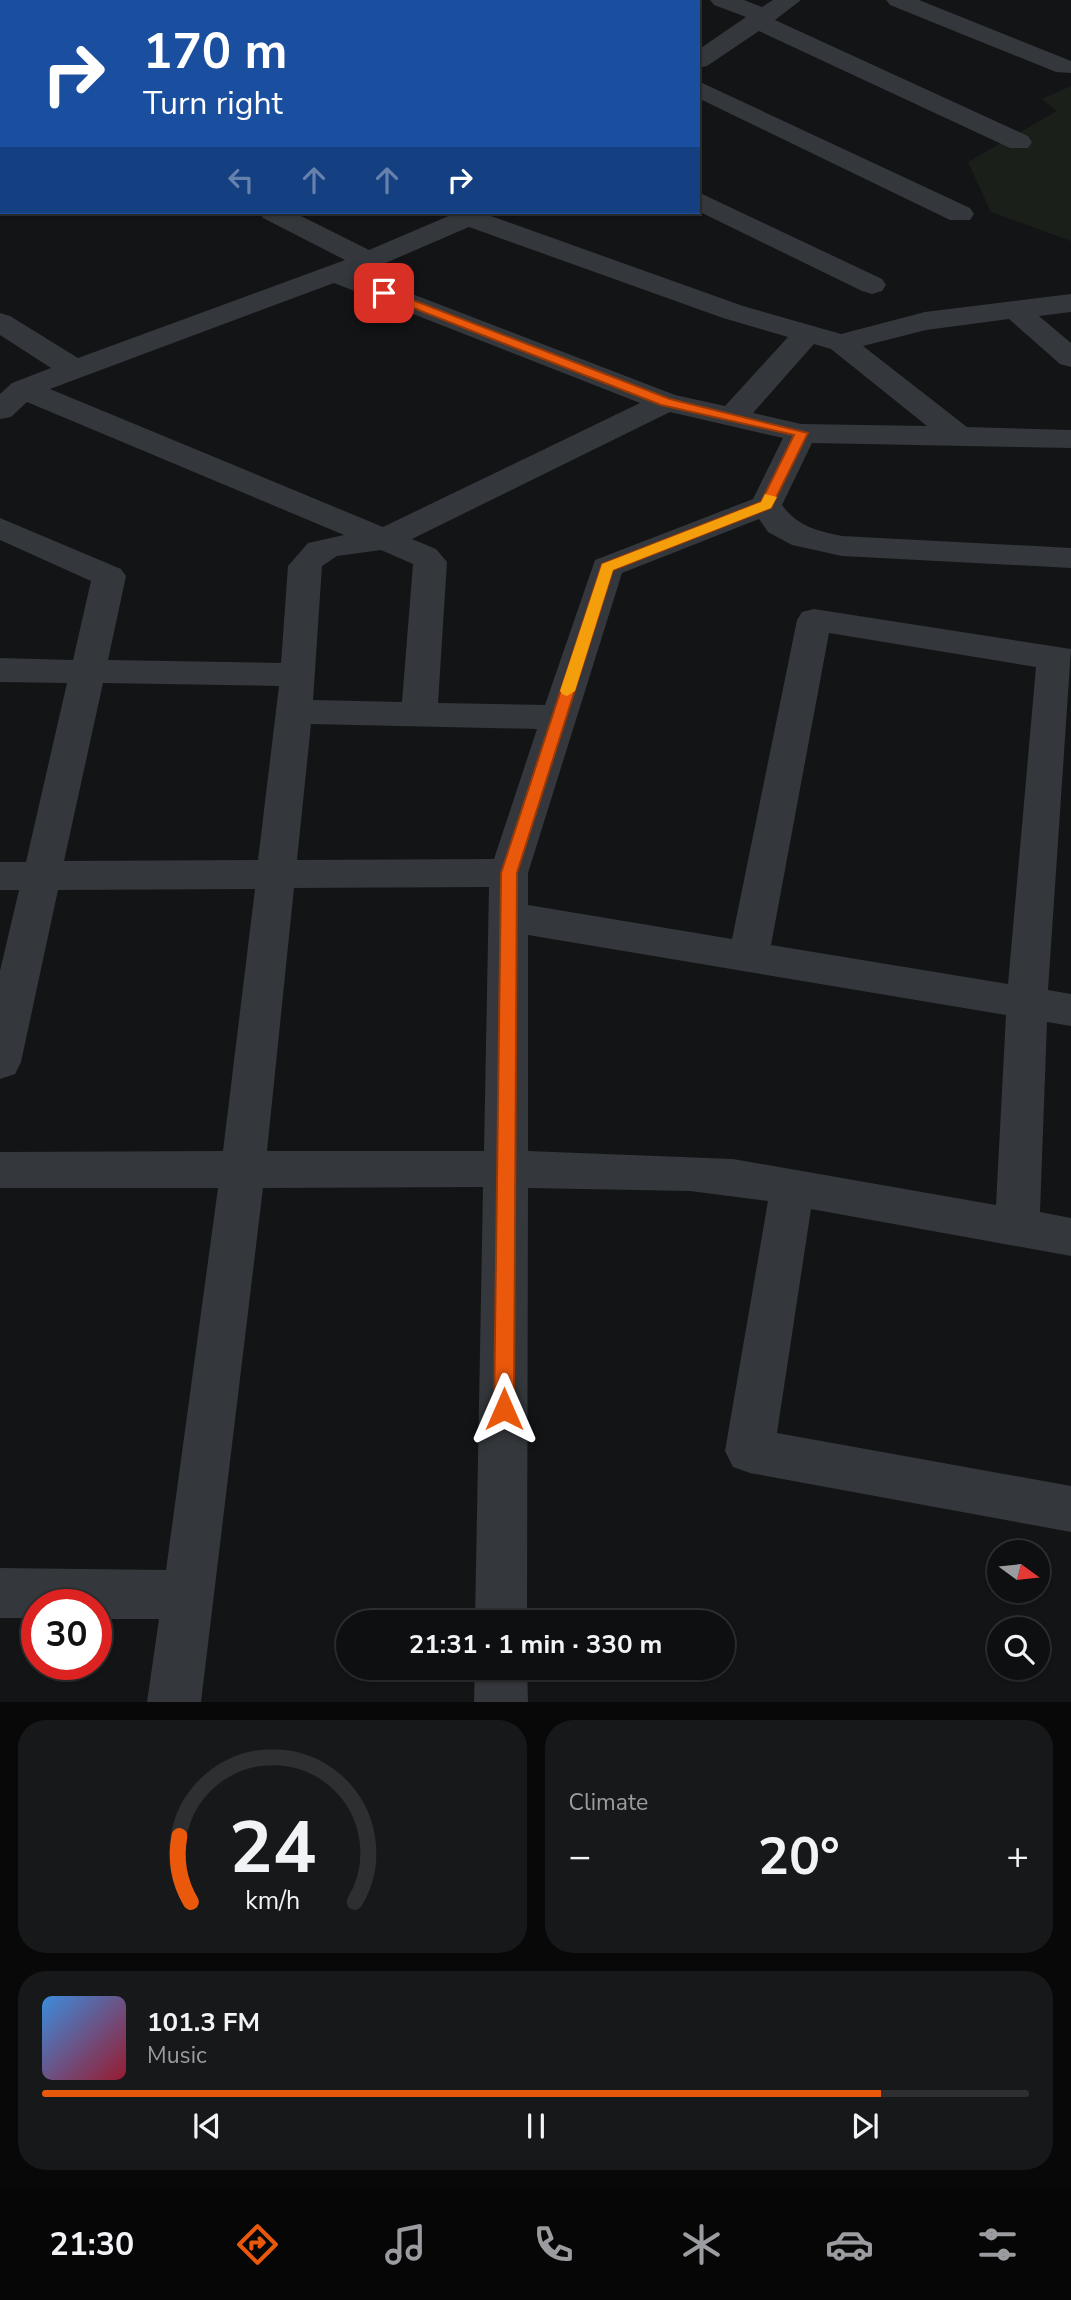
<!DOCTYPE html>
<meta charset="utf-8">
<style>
:root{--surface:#0e0f10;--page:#171819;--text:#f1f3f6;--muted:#9b9c9f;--line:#2e2f30;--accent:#ea580c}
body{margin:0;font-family:"Nunito Sans",sans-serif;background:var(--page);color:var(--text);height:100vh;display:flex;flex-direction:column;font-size:26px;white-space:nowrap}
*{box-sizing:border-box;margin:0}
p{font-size:23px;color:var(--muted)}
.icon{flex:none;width:38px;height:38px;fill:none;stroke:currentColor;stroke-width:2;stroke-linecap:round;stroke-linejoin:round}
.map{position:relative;height:1702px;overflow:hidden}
.panel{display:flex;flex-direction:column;gap:18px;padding:18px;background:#080809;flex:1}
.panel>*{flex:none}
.guide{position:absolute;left:0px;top:0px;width:700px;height:214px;box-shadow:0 2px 5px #0004,0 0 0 2px var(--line);background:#1a4fa0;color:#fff;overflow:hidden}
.needle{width:46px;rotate:105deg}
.controls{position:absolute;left:987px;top:1540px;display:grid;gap:14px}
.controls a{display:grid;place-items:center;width:63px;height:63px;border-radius:50%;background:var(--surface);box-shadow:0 2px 5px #0004,0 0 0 2px var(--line);font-size:35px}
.speed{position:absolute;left:21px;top:1589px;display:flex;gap:14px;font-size:35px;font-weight:700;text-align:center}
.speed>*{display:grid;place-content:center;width:91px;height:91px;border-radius:50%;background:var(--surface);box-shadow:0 2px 5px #0004,0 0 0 2px var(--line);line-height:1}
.speed .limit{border:10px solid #d22;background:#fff;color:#111}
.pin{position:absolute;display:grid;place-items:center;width:60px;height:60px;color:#fff;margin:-30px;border-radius:14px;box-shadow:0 4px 10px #0006}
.me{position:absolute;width:77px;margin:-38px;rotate:0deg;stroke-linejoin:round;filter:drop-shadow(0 0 5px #0008)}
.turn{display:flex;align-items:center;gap:24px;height:147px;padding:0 28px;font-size:32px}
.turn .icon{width:91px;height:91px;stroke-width:2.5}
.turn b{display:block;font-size:49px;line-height:60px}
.lanes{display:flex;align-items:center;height:66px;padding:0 28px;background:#0003;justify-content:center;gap:35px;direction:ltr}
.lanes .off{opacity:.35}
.big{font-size:52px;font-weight:700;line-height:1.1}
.panel .card{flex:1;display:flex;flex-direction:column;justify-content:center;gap:10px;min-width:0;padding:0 24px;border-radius:28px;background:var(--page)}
.panel .dial{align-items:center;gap:0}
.dial svg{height:182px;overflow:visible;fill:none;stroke:var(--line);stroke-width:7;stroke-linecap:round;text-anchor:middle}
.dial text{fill:var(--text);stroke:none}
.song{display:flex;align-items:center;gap:21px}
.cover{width:84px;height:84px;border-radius:10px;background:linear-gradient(135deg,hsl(210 70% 55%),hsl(350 70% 35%))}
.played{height:7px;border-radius:4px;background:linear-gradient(90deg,var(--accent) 85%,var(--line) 85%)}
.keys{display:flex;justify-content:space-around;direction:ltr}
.heat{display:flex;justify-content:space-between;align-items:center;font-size:38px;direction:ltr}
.panel .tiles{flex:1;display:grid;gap:18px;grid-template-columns:1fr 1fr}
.card:last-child{grid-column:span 2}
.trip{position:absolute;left:336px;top:1610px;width:399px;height:70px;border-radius:35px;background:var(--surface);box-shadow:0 2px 5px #0004,0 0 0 2px var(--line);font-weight:700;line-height:70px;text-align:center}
.tab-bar{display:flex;height:112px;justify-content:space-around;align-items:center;background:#060606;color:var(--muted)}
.tab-bar .icon{width:49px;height:49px}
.tab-bar .active{color:var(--accent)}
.tab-bar b{font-size:32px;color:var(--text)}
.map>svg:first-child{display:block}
.green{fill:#1a2019}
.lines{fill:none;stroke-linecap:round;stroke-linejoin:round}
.minor{fill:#34373b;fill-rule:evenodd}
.route{fill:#ea580c;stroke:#983908;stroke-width:2}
.slow{fill:#f59e0b}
</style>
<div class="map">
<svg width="1071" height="1702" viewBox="0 0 1071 1702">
<rect width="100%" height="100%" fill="#131415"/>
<path class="green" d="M1071 86V241L991 212 968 162 1057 111 1042 99Z"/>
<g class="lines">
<path class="minor" d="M212 0H238L210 2Z
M485 0H511L513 2H486Z
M710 0H744L762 7 773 0H801L775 20 1028 136 1032 142 1028 148H1010L759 31 707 66 698 68V50L746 17 714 5Z
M886 0H919L1071 61V73L1056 72 890 5Z
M0 63H2V78H0Z
M698 81 970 208 974 214 970 220H950L698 98Z
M698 192 882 279 886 285 882 291 872 294 862 291 698 211Z
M0 195H2L0 212Z
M260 212H293L369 250 458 212H493L491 216 743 306 841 334 925 312 1071 294V312L1039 316 1071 343V367L1060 364 1009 319 926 330 863 346 967 427 1071 430V448L812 443 782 505C797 526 817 531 842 536L1071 548V568L842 556 792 545 768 532 759 519 622 573 528 873V905L732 939 797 620 802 612 814 609 1071 649 1048 990 1071 994V1026L1047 1022 1040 1212 1071 1218V1256L811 1209 777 1433 1071 1486V1532L750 1473 733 1467 725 1451 768 1201 690 1191 528 1188 527 1622H475L483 1187 263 1188 201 1702H147L159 1619H96V1605H37V1618H0V1568L166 1570 218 1188H0V1152L223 1151 255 889 58 890 21 1062 15 1074 0 1079V971L19 890H0V862H26L67 683 0 682V658L73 660 91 581 0 540V518L121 569 126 576 108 660 281 663 288 566 308 543 344 535 27 402 11 417 0 419V394L12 383 51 368 0 335V313L10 316 78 358 345 260 263 218ZM469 227 723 318 788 337 725 406 675 395 360 274ZM334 283 640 403 383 527 50 389ZM814 344 831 349 927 426 801 424 753 413ZM670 412 783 438 753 499 595 560 545 705 438 703 447 562 436 549 412 539ZM381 550 413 564 402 702 313 700 322 566 337 556ZM829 633 1036 667 1008 984 771 945ZM103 683 279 686 258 860 64 861ZM311 724 537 729 494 859 297 860ZM489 887 484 1151H267L294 888ZM528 935 1006 1015 996 1205 733 1159 528 1151Z
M475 1668H527L528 1702H474Z"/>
</g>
<path class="route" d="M384 289 670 399 808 433 771 508 613 570 517 873 514 1409 511 1415 504 1418 497 1415 494 1409 501 873 602 564 761 502 794 435 661 405 380 295 378 293Z"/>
<path class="slow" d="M765 494 777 497 771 508 613 570 575 691 567 696 562 694 560 691 602 564 761 502Z"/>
</svg>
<div class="controls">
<a><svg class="needle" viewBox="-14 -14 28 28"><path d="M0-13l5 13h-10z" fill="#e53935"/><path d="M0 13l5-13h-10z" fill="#9b9c9f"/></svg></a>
<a><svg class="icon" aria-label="search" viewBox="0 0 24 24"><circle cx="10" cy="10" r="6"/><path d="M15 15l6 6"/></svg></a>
</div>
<div class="speed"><div class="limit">30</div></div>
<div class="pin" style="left:384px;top:293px;background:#d93025"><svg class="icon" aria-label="arrive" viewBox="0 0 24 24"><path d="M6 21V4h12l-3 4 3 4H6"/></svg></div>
<svg class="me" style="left:504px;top:1409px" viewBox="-20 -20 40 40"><path d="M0-17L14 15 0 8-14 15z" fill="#ea580c" stroke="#fff" stroke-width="4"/></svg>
<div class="trip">21:31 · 1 min · 330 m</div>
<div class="guide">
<div class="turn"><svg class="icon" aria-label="right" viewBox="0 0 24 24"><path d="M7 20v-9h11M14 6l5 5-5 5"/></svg><div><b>170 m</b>Turn right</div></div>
<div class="lanes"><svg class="icon off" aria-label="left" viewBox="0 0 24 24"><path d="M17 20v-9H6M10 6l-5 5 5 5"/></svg><svg class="icon off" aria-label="ahead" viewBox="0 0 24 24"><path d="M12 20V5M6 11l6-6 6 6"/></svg><svg class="icon off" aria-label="ahead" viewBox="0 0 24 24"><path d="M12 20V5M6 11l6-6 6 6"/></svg><svg class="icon" aria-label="right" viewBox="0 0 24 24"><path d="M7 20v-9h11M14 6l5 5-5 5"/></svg></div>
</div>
</div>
<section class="panel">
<div class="tiles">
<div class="card dial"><svg viewBox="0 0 100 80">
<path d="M14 69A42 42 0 1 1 86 69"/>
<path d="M14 69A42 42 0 0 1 9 40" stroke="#ea580c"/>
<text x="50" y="56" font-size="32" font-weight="700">24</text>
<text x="50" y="72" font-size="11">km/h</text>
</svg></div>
<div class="card"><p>Climate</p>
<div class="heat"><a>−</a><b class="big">20°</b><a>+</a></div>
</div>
<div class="card">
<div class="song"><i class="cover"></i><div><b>101.3 FM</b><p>Music</p></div></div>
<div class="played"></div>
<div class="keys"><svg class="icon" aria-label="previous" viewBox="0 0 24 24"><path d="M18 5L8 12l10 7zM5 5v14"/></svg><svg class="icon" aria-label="pause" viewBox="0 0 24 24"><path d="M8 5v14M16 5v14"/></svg><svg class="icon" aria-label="next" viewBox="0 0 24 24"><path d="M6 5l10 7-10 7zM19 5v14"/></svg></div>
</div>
</div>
</section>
<nav class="tab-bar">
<b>21:30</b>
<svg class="icon active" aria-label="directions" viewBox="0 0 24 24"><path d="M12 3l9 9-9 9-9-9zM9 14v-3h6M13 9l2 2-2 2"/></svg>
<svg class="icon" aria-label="music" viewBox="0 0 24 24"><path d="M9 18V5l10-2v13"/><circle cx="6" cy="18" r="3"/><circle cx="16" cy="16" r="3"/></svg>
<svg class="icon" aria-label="phone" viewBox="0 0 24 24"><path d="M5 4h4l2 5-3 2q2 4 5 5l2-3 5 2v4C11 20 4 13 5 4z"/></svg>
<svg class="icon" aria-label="climate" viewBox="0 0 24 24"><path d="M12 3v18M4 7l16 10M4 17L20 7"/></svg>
<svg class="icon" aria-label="car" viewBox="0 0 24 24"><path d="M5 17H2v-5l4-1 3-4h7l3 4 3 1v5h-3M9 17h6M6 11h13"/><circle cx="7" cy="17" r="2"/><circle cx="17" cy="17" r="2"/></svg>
<svg class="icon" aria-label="filters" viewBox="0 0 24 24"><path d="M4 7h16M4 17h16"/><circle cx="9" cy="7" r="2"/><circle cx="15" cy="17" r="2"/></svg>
</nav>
